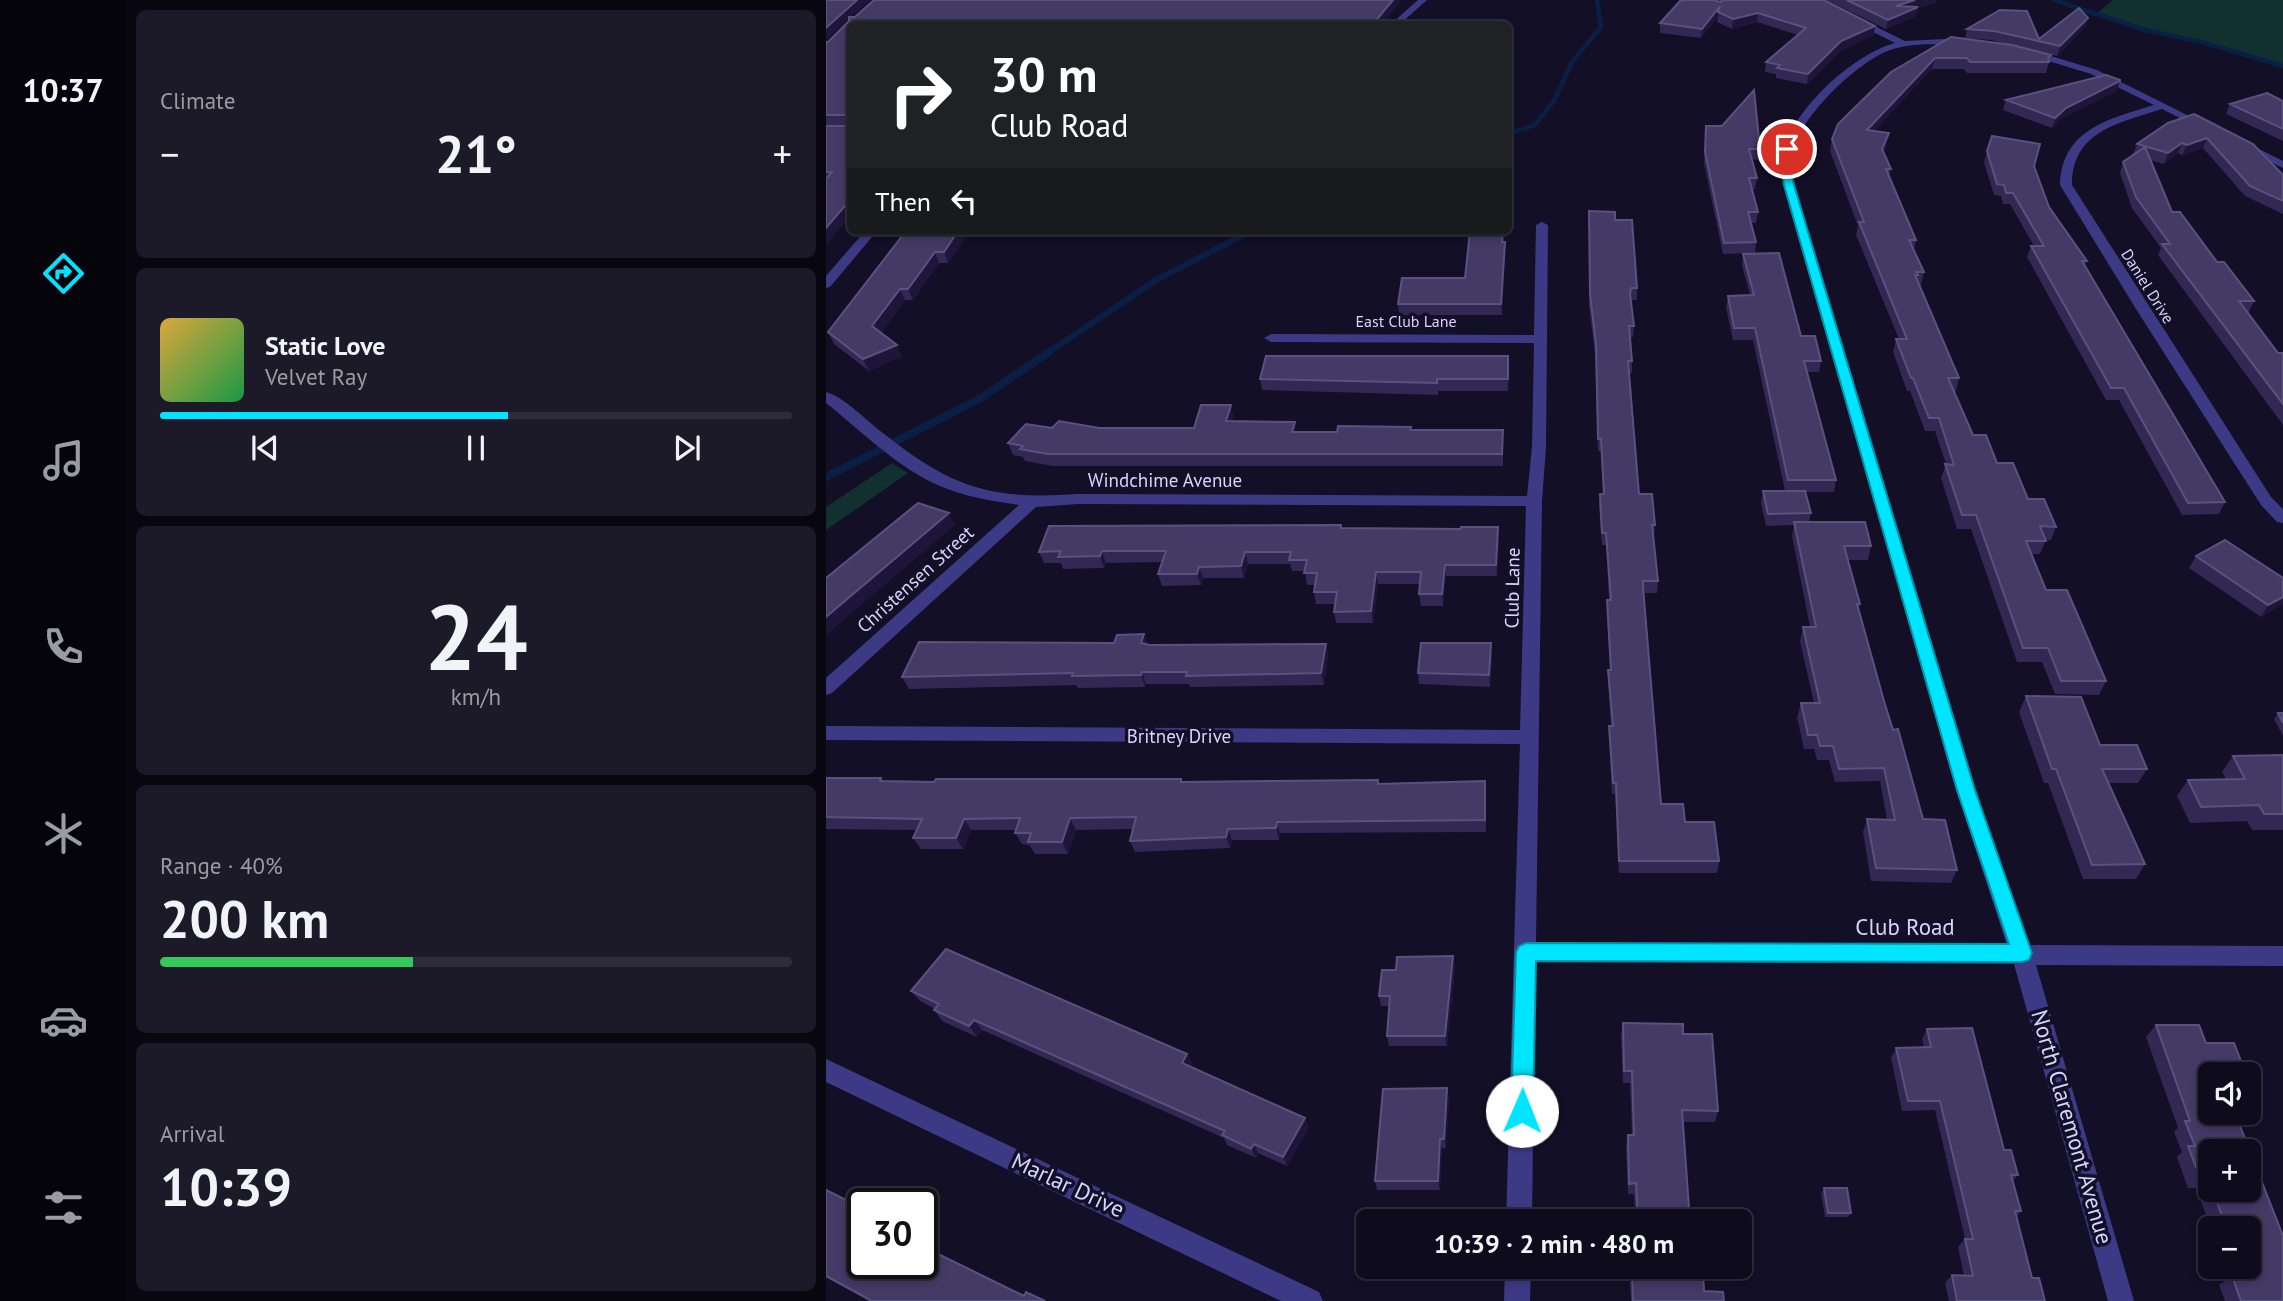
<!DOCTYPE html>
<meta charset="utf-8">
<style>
:root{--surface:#0e0b1c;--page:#1c1929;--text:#f1f3f6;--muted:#9b9ba3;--line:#2e2b3b;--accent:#00e5ff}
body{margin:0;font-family:"PT Sans",sans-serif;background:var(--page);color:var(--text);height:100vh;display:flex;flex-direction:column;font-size:26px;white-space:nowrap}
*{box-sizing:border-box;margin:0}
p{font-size:23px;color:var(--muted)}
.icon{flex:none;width:38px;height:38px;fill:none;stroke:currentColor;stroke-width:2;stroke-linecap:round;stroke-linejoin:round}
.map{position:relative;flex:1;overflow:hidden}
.panel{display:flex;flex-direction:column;gap:10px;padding:10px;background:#08060f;width:700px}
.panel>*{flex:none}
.top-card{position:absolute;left:21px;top:21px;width:665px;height:214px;border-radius:10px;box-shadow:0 4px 10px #0003,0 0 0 2px var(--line);background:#202124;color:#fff;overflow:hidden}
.buttons{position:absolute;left:1372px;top:1062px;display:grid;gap:14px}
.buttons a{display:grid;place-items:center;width:63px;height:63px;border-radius:10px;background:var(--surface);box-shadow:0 4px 10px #0003,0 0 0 2px var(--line);font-size:35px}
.speed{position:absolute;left:21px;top:1188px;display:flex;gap:14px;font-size:35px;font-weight:700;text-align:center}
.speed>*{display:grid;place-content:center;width:91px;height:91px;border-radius:50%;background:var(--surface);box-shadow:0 4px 10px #0003,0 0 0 2px var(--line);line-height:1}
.speed .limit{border:4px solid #111;border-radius:10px;background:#fff;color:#111}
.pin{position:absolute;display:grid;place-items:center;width:60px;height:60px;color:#fff;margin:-30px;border:4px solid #fff;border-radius:50%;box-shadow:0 2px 7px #0007}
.me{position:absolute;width:77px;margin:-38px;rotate:1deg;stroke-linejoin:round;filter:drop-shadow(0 0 5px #0008)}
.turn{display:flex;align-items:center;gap:24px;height:147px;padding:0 28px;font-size:32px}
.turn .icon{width:91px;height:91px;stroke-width:2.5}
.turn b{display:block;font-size:49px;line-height:60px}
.then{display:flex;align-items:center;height:66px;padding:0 28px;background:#0003;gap:14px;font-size:26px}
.big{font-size:52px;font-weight:600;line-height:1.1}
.panel .tile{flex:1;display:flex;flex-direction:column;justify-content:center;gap:10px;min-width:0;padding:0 24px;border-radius:10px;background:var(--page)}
.panel .dial{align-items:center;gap:0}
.dial b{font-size:91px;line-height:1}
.song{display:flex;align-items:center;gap:21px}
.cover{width:84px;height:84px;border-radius:10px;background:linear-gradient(135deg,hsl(40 70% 55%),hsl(140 70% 35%))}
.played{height:7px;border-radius:4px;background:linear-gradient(90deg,var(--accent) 55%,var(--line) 55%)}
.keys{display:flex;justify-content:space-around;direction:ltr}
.heat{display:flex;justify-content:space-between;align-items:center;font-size:38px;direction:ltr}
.charge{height:10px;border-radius:5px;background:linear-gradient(90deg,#34c759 40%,var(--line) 0)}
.trip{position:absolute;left:530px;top:1209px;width:396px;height:70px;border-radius:10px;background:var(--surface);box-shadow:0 4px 10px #0003,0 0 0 2px var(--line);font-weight:600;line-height:70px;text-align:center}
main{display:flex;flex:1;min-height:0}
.dock{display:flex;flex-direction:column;width:126px;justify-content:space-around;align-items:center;background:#06040b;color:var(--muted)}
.dock .icon{width:49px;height:49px}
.dock .current{color:var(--accent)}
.dock b{font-size:32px;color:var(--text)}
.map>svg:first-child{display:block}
.green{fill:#12302f}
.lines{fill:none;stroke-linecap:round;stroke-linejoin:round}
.stream-far2{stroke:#0a1f44;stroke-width:4.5}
.stream-far1{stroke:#0a1f44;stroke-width:6}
.stream{stroke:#0a1f44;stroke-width:8}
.minor{fill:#3d3a85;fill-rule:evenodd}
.wall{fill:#312854;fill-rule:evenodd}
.shaded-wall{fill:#1d163a}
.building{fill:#433a66;stroke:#5a527e;stroke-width:2}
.route{fill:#00e5ff;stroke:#0095a6;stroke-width:2}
.labels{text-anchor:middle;stroke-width:7;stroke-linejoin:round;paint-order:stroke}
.far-street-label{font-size:16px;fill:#d9d4ff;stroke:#130f26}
.street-label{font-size:19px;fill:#d9d4ff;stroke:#130f26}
.near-street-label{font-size:23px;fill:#d9d4ff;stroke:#130f26}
</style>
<main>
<nav class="dock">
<b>10:37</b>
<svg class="icon current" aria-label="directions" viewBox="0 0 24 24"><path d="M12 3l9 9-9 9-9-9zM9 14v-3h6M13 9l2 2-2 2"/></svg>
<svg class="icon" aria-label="music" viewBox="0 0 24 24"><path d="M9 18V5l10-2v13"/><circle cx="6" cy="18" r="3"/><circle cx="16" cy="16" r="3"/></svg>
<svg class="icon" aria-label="phone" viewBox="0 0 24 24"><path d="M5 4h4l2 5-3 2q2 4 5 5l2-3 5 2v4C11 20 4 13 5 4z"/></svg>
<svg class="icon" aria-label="climate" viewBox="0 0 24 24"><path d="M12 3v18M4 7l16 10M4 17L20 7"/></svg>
<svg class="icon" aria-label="car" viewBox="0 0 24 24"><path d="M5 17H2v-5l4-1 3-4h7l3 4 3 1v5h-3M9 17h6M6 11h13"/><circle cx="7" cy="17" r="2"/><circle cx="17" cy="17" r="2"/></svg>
<svg class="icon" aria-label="filters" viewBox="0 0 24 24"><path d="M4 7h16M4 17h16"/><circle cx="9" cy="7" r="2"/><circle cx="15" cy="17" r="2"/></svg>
</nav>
<section class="panel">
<div class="tile"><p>Climate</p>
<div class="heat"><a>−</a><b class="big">21°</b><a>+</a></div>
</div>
<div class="tile">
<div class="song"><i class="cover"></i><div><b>Static Love</b><p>Velvet Ray</p></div></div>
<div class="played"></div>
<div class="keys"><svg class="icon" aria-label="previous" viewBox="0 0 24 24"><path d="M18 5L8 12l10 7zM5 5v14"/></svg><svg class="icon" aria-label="pause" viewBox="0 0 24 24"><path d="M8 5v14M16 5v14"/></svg><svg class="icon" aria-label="next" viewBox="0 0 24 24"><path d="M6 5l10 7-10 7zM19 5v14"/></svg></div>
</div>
<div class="tile dial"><b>24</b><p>km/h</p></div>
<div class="tile"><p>Range · 40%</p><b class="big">200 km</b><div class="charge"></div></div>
<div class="tile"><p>Arrival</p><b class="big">10:39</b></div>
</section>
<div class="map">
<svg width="1457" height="1301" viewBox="0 0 1457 1301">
<rect width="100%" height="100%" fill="#130f26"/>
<path class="green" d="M1287 0H1457V66C1395 48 1332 34 1270 14Z
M66 463 82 473 0 530V507Z"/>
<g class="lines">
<path class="stream-far2" d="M1228 0 1319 30 1375 42 1457 66
M682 134 709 125 728 101 746 62 775 27 771 0"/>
<path class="stream-far1" d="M220 354 330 280 425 231"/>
<path class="stream" d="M0 477 155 398 223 352"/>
<path class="minor" d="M592 0H601L574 24H565Z
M984 0H995L1079 41 1119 39 1144 43 1139 46C1115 44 1088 42 1064 50 1030 63 979 113 967 148 963 160 966 173 969 185L1150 790 1203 945 1457 946V966L1210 965 1308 1301H1282L1188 964 709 962 706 1222H680L694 744 0 740V726L694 730 700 506 252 504 210 507 6 693 0 695V678L193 505C166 501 140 497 114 486 72 468 35 431 0 403V392C17 396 42 422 57 433 126 488 164 500 252 494L701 496 706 447 708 343 445 342 438 338 445 334 708 335 710 225 716 222 722 225 720 447 716 501 710 942 1181 945 1130 790 955 171C951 122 1024 55 1069 43Z
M1202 49 1271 70 1387 128 1378 130 1336 109C1293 123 1246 131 1246 185L1445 497 1457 509V523L1451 522 1435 505 1310 309 1234 185C1236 129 1283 119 1328 105L1265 74 1199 54V50Z
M1415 144H1423L1457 161V168L1415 148Z
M39 231H51L4 287 0 288V276Z
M0 1059 493 1292 497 1301H455L0 1082Z
M679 1267H705L704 1301H678Z"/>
</g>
<path class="wall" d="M0 0H44L25 17H29L48 0H575L556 24H24V216L0 244V126H20V125H0V42H2L23 21V19Z
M895 0H998L1048 35 1014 51 981 84 950 78V74L939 72 940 62 972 35 931 22 906 29 891 22 892 17 875 38 834 33V23L895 2Z
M1001 0H1110V3L1092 8 1090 16 1060 29Z
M1174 10 1213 39 1262 18 1259 27 1231 56 1216 53 1225 55 1220 73H1141L1138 69H1106L1048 131 1063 133 1060 145 1058 152 1065 169 1063 176 1090 240 1088 249 1098 272 1095 285H1093L1133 378 1130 391H1128L1147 435 1202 499 1230 527 1225 540H1220L1214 554H1206L1220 590 1280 681 1273 695 1229 694 1216 662H1191L1145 529H1131L1115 478 1120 464 1109 431H1099L1084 391H1081L1067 352 1070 339H1073L1030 235 1032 226 1004 151 1006 139 1125 37 1184 45 1166 40 1139 38 1141 29Z
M1291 91 1236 118 1226 128 1177 110 1180 100Z
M1457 101V141L1400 114 1404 104Z
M1368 114 1457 175V214L1419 196 1377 148 1356 155 1352 153 1338 164 1324 160 1346 212 1391 262 1428 301 1423 312H1421L1452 353H1457V425L1332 255 1335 248 1306 208 1294 173 1297 162 1308 155 1307 154 1311 144Z
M880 126 934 149 933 160 926 159 931 178 929 189H926L932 212 930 223H925L930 242 929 253 897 254 878 163Z
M1166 136 1208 166 1223 207 1261 261 1259 266 1399 502 1393 514 1356 515 1293 400H1280L1201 257 1205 246H1208L1184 204H1177L1175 196 1168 195 1158 162Z
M763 211 789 220 811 288V300H805L808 326 807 337H804L806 361V373H803L813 494 829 525 828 537 832 581 831 593H818L835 804 859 822 893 861 891 873H793L789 794H786L783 738V726H785L782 682V670H784L781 612V600H783L780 545H776L773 506 774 494H777L775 451H772L769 355 763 305Z
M80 231H144L122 263H113L87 300H79L55 333 76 356 43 371 8 344 2 332Z
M678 231 677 242 679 253 676 315H573L572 304 639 278Z
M917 254 975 336 995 361 993 372H981L1010 480 1008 492H980L985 513 983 522 1045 546 1042 560H1022L1034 604 1033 609 1058 701 1097 819 1131 870 1125 883 1045 881 1037 832 1041 819 1061 820 1054 781 1009 782 1003 760H991L988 749H978L971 717 975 703H988L974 641 977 627H984L966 536 968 525 940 526 935 503 937 491H959L927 340H907L900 307 902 296 924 295 916 265Z
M683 367 682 391H612V395L436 390 434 379Z
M405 405 407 416 406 421 471 432H511L585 427V430H677V466H227L199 461 197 457 187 455 182 443 226 428H368Z
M515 525 516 528 673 538 671 576H620L617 606H595L593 594 594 584H552L547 623H510L508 612 509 604H490L488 592 489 585H481L479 571H466L464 564H422L418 578H377L375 585 336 586 332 574 336 562 280 563 278 568 237 569 235 563H218L213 552Z
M1370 556 1457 578V604L1435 617 1363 568Z
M318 634 321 644H500L502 656 498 685 364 687 363 684H320L319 687 252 688 250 685 83 689 76 677 288 643Z
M665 643 666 655 664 687 593 684 592 673Z
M1200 696 1274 745 1321 769 1312 783H1283L1319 864 1310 879H1257L1222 783H1218L1193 712Z
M1452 713H1457V736L1448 719Z
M1457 755V830H1426L1421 821 1364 823 1351 796 1362 780 1400 779 1396 772 1407 756Z
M0 778H55L58 781 108 782 355 779 356 782 553 784 660 792V832L454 833 453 840H406L404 848 309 852 304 841 307 829 250 830 242 854H209L203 845 196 844 189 833 190 830H145L137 849H95L87 838 90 830 0 829Z
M627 956 629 967 621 1046H563L561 1036 563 1006H555L553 996 570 970Z
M85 991 361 1054 367 1064 365 1067 483 1127 461 1166 432 1153 430 1158 401 1145 398 1138 156 1030 151 1037 116 1021 108 1010 109 1009 94 1001Z
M797 1023 857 1034 892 1111 889 1122H857L864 1222H809L808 1194H802L800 1146 802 1135H806L804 1083H797L795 1035Z
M1330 1025H1373L1380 1043H1408L1420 1074H1384V1113H1409L1457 1236V1301H1399L1393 1285 1400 1280 1396 1267H1423V1228H1385L1370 1188H1362L1351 1157 1356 1152 1348 1132 1352 1128 1320 1037ZM1384 1152H1423V1190H1384Z
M1101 1029 1178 1150 1192 1175 1187 1181 1195 1211 1190 1217 1206 1278 1219 1301H1123L1119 1283 1126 1275 1138 1276 1132 1247 1139 1239 1109 1110 1076 1111 1065 1058 1070 1048 1098 1047 1096 1039Z
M621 1088 623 1098 620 1148H616L614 1190H551L549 1181Z
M998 1188 1025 1213 1022 1217H999L995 1193Z
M0 1190 35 1211 33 1213 37 1264 198 1296 219 1301H43L0 1277Z
M812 1267H867L868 1273 878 1291 898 1301H805L804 1283 806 1274H812Z"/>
<path class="shaded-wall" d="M31 0H44L0 40V28Z
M567 0H575L556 24H547Z
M1089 0H1110V3L1092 8 1090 16 1060 29 1062 20 1070 6Z
M894 6 892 17 875 38 876 29Z
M932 13 931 22 906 29 907 19Z
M1262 18 1259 27 1231 56 1234 46Z
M1049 26 1048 35 1014 51 981 84 982 74 1015 41Z
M1109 58 1106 69 1039 142 1041 130Z
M1294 81 1291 91 1236 118 1226 128 1229 118 1240 108Z
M1063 133 1060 145 1054 161 1056 149Z
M1381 138 1377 148 1356 155 1361 145Z
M1356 143 1352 153 1338 164 1342 153Z
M24 200V216L0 244V228Z
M132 231H144L122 263 118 252Z
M679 242V253L676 315 675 304Z
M109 252 113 263 87 300 82 289Z
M74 289 79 300 52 338 46 326Z
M71 345 76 356 43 371 37 359Z
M405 405 407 416 403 433 400 421Z
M469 422 471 433 466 432Z
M123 513 129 525 0 635V617Z
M672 527 673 538 671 576 670 565Z
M276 551 280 563 278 568 274 556Z
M419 552 422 564 418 578 415 566Z
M619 565 620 576 617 606 616 594Z
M373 567 377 578 375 585 371 574Z
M550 572 552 584 547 623 545 611Z
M1457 597V604L1435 617 1442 605Z
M318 634 322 646 315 643Z
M665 643 666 655 664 687 663 675Z
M500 644 502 656 498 685 495 673Z
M316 672 320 684 319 687 315 675Z
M244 818 250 830 242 854 236 842Z
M138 819 145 830 137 849 130 838Z
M451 822 454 833 453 840 450 828Z
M402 829 406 840 404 848 400 837Z
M627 956 629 967 621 1046 619 1036Z
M148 1020 156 1030 151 1037 143 1026Z
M361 1054 367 1064 361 1073 356 1063Z
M621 1088 623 1098 620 1148 618 1139Z
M479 1118 483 1127 461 1166 457 1157Z
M614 1139 616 1148 614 1190 612 1181Z
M428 1144 432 1153 430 1158 425 1149Z
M22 1201 35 1211 31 1215 19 1206Z"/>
<path class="building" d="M0 0H31L0 28Z
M48 0H567L547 24H24V200L0 228V179L6 172H0V126H20L22 118 20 115H0V42H2L23 21V17H29Z
M860 0H886L895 2 896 0H998L1049 26 1015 41 982 74 951 68 954 65 940 62 980 28 932 13 907 19 892 12 894 6 876 29 834 23 854 1Z
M1021 0H1089L1070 6 1092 7 1062 20Z
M1253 8 1262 18 1234 46 1168 31 1141 29 1174 10 1201 11 1213 39Z
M1125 37 1186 45 1225 55 1222 58 1223 62H1144L1141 58H1109L1041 130 1063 133 1056 149 1065 169H1060L1090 240H1083L1098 272H1090L1092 275H1089L1133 378H1122L1147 435H1160L1171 463H1187L1202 499H1218L1230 527 1214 526 1220 541H1200L1220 590H1241L1280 681H1235L1222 648H1197L1150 515H1136L1119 464 1128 465 1113 418H1103L1087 378H1085L1070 339H1081L1033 222H1038L1006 139 1012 124 1065 72Z
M1280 75 1294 80V81L1240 108 1229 118 1180 100Z
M928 90 934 149H923L931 178H923L932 212H922L930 242 898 243 879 152 880 126H896Z
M1441 93 1457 101V129L1404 104Z
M1368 114 1427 144 1457 175V201L1424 186 1381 138 1361 145 1356 143 1342 153 1311 144 1342 123Z
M1166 136 1214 144 1208 166 1223 207 1261 261H1256L1399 502 1362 503 1298 388H1285L1205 246H1218L1187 193H1180L1178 185 1171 184 1161 151Z
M1319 147 1346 212H1354L1391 262H1398L1428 301H1413L1452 353H1457V404L1336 244H1344L1310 197 1297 162Z
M763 211 789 212V220H806L811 288H805L804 294 808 326H803L806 361H802L813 494H826L829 525H826L832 581H817V587L835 804H857L859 822H888L893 861H793L790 783H787L783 726H787L782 670H785L781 600H785L780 533H776L774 494H778L775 439H772L770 344 764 294Z
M80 231H132L118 252H109L82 289H74L46 326 71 345 37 359 2 332Z
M644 231H677L676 242H679L675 304H572L576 278H639Z
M953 253 975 336H989L995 361H978L1010 480H962L929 328H908L902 296 928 295 917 254Z
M440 356H682V379H611V383L434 379Z
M375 405H405L400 421 469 422 466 432H511L512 426 585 427 584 430H677L676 454H222L194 449 197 446 182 443 200 424 226 428 233 421 273 428H368Z
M937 491H979L985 513 942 514Z
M92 503 123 513 0 617V578Z
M968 522H1039L1045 546H1018L1034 604H1031L1058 701 1067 730 1072 729 1097 819 1119 820 1131 870 1050 868 1041 819 1069 820 1058 768 1013 769 1007 746H994L991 735H982L975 703H994L977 627H990Z
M515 525V528L635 529V527H672L670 565H619L616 594H593L595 572H550L545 611 508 612 511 592H488L491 573H478L481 560H463L465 552H419L415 566 373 567 371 574H332L340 551H276L274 556 232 557 235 551 213 552 223 526Z
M1399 540 1457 578V597L1442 605 1370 556Z
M318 634 315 643 324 645 500 644 495 673 360 676 361 672H316L315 675 246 676 247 673 76 677 93 642 288 643 291 635Z
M595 643H665L663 675 592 673Z
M1200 696 1255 697 1274 745H1311L1321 769H1276L1319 864 1266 865 1230 769H1226Z
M1452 713H1457V723Z
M1457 755V814H1438L1433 805 1375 807 1362 780 1419 779 1407 756Z
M0 778H55L54 781 108 782 110 779H355V782L552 780V784L659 781V820L451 822 450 828 402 829 400 837 304 841 310 817 244 818 236 842H202L205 833H189L194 818 138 819 130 838H87L96 819 0 817Z
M120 949 361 1054 356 1063 479 1118 457 1157 428 1144 425 1149 396 1135 399 1131 148 1020 143 1026 108 1010 113 1004 85 991Z
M627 956 619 1036H561L564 996H553L556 970H570L571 957Z
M797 1023 857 1024V1034H886L892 1111 856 1110 864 1222H812L810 1183 803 1184 802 1135H808L806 1071H798Z
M1330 1025H1373L1380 1043H1408L1420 1074H1384V1113H1409L1457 1236V1301H1415L1406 1276 1415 1275 1412 1267H1423V1228H1401L1386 1190H1423V1152H1384V1184L1382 1177 1374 1178 1362 1146H1369L1359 1121H1364Z
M1146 1028 1178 1150H1185L1192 1175H1185L1195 1211H1189L1206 1278H1213L1219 1301H1131L1126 1275 1147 1276 1139 1239H1147L1114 1101H1082L1070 1048 1105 1047 1101 1029Z
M1423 1081 1428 1095H1423Z
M621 1088 618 1139H614L612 1181H549L557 1089Z
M998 1188H1021L1025 1213H1002Z
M0 1190 22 1201 19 1206 37 1216V1264H96V1246L198 1296 200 1292 219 1301H46L0 1276Z
M814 1267H867L868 1273 877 1272 878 1291 897 1292 898 1301H807L806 1274H814Z"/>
<path class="route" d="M961 146 966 149 964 166 968 185 1149 790 1206 953 1203 960 1196 962 710 961 707 1111 704 1118 696 1121 688 1118 685 1111 690 952 693 946 700 943 1183 944 1131 790 958 185 955 166 956 149Z"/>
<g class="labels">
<g class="far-street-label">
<text transform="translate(1322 286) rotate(58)" y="6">Daniel Drive</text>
<text x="580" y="327">East Club Lane</text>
</g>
<g class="street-label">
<text x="339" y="487">Windchime Avenue</text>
<text transform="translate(89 579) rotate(-42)" y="7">Christensen Street</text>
<text transform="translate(686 588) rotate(-89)" y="7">Club Lane</text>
<text x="353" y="743">Britney Drive</text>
</g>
<g class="near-street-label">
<text x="1079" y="935">Club Road</text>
<text transform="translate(1246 1127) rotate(74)" y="8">North Claremont Avenue</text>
<text transform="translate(242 1185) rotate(25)" y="8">Marlar Drive</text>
</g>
</g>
</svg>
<div class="buttons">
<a><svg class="icon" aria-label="sound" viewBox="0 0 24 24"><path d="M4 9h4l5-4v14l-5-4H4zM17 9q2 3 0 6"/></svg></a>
<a>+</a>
<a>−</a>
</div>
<div class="speed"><div class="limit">30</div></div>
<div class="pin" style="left:961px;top:149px;background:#d93025"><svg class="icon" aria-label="arrive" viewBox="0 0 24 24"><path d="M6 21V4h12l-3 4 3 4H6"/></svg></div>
<svg class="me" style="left:696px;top:1111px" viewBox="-20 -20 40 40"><circle r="19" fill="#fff"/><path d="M0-13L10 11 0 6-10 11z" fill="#00e5ff"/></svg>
<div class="trip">10:39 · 2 min · 480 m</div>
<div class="top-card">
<div class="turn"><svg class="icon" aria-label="right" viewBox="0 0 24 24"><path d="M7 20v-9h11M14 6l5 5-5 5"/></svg><div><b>30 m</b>Club Road</div></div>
<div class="then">Then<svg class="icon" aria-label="left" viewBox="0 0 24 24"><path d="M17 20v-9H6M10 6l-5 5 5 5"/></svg></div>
</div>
</div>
</main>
